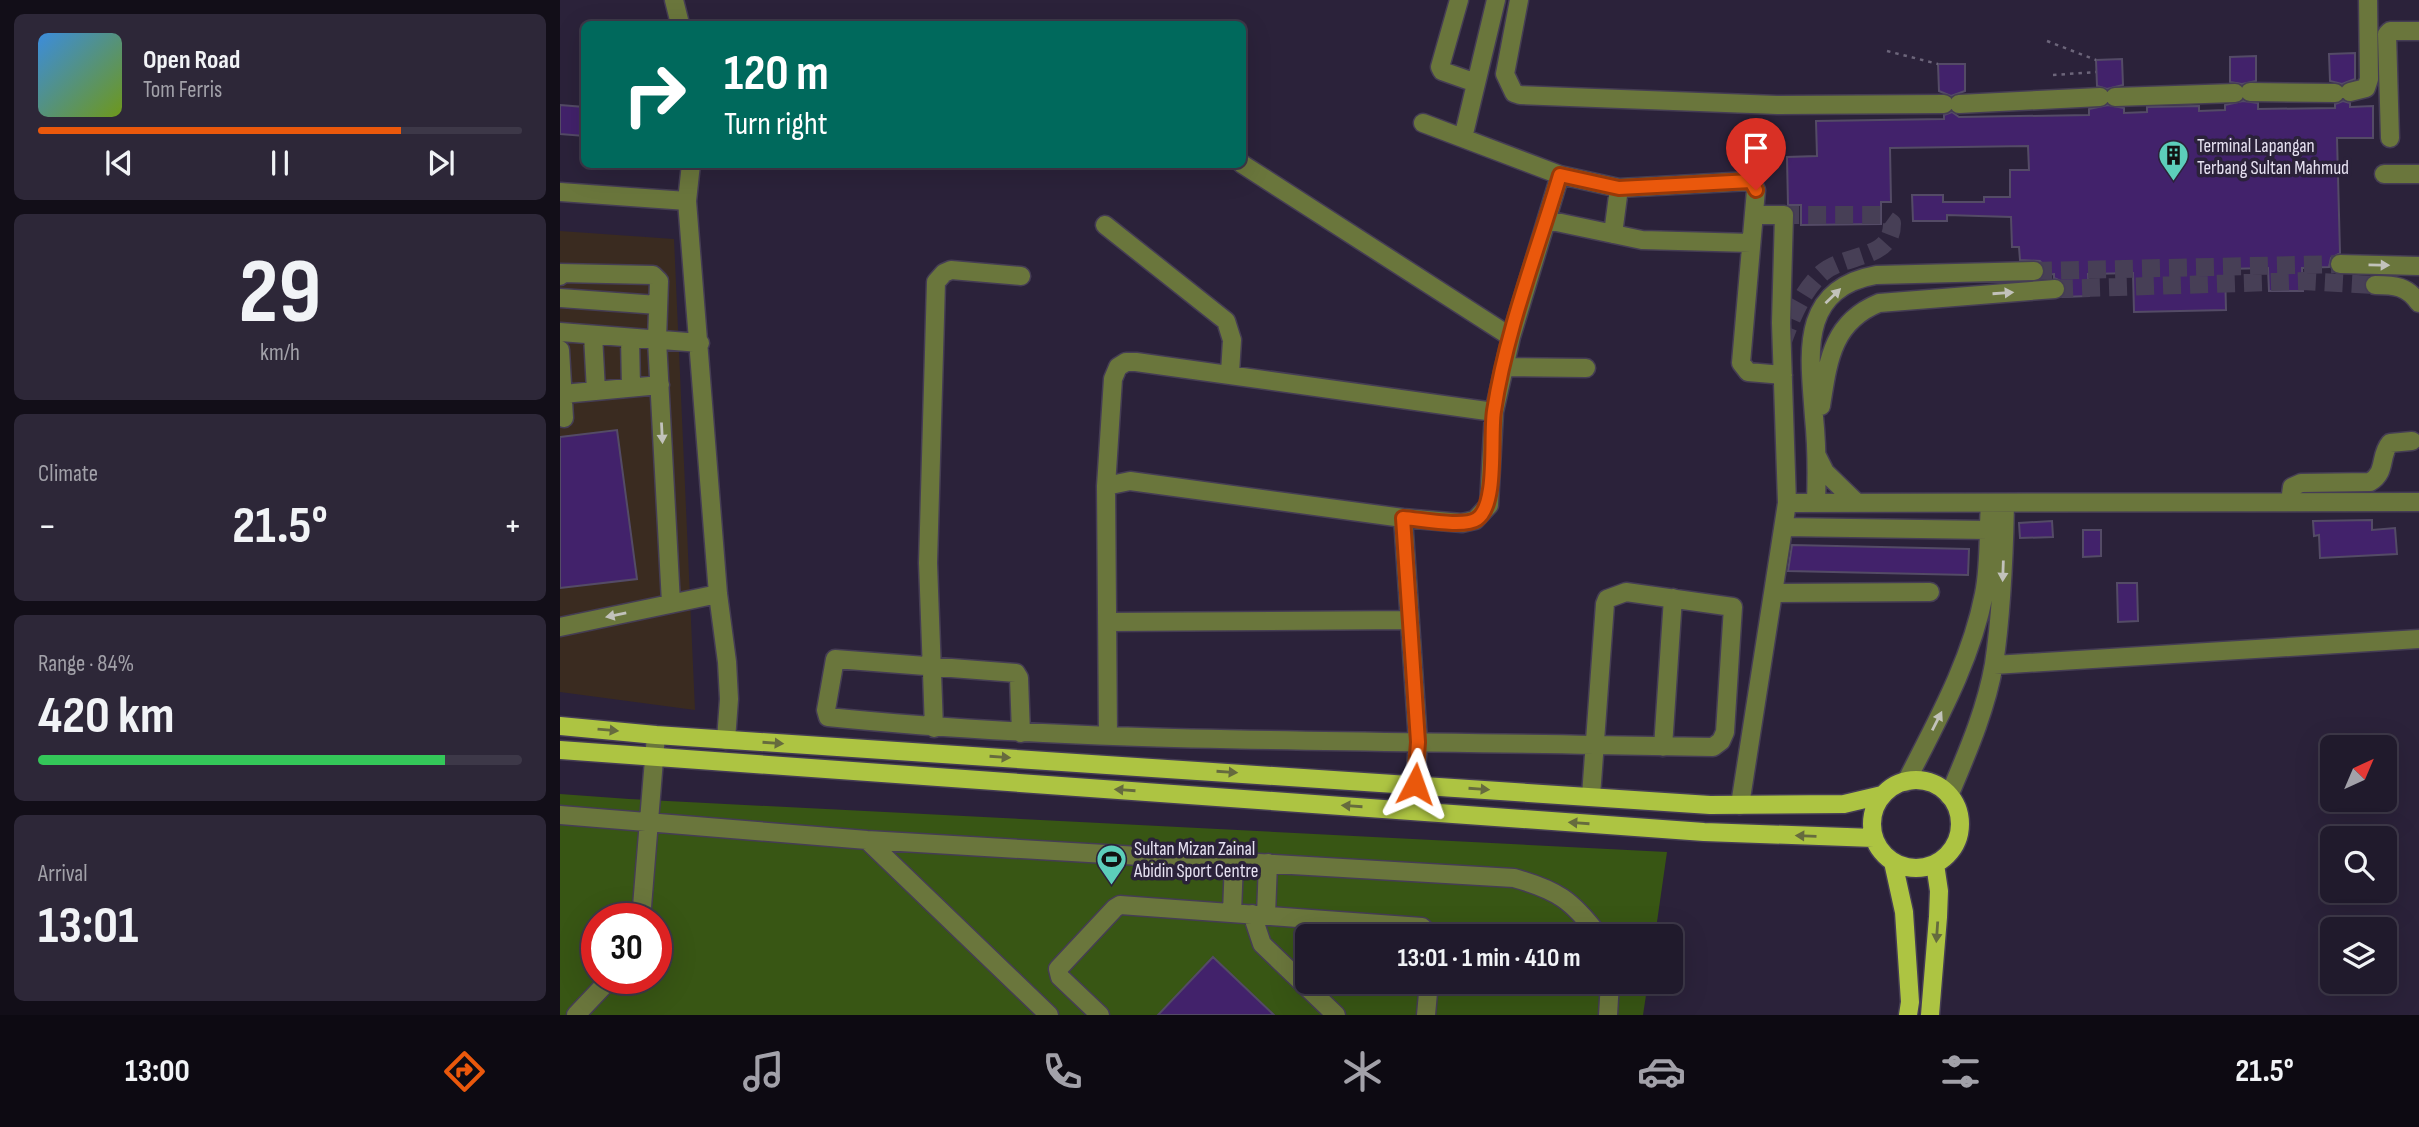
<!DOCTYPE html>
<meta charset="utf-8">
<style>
:root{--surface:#201a2c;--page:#2d2738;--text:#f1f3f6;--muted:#a2a1a9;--line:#3d3848;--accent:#ea580c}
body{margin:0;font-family:"Sofia Sans Condensed",sans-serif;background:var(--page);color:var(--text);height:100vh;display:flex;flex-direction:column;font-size:26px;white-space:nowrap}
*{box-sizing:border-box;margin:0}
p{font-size:23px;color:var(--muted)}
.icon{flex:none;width:38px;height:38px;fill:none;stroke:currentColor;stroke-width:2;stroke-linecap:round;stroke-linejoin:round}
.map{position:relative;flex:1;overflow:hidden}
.sheet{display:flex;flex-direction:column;gap:14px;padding:14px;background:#120e18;width:560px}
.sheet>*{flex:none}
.banner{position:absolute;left:21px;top:21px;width:665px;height:147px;border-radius:10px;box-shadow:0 7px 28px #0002,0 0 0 2px var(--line);background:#00695c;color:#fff;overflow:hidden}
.needle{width:46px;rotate:44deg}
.buttons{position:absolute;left:1760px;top:735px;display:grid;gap:14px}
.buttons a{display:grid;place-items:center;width:77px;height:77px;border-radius:10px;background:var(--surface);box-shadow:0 7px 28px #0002,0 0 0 2px var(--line);font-size:35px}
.speed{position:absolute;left:21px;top:903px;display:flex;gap:14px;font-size:35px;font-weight:700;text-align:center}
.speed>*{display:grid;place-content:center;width:91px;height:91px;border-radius:50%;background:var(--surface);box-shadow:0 7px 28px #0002,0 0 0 2px var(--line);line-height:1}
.speed .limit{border:10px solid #d22;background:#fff;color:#111}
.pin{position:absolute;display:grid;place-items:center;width:60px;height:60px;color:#fff;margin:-72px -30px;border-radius:50% 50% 50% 0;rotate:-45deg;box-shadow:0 0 7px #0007}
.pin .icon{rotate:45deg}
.me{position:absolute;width:77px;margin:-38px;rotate:4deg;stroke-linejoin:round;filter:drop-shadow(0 0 5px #0008)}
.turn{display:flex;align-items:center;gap:24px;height:147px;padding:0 28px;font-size:32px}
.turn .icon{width:91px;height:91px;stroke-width:2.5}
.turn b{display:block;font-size:49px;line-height:60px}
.big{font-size:52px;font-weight:700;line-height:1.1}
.sheet .widget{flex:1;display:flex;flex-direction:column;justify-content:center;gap:10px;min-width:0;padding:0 24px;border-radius:10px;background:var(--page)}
.sheet .dial{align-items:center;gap:0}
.dial b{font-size:91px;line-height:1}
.song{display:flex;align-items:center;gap:21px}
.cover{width:84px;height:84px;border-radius:10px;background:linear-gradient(135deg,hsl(210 70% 55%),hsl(80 70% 35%))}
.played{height:7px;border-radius:4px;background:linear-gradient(90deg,var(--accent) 75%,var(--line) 75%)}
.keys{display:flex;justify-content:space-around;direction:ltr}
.heat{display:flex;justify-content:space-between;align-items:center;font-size:38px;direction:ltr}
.charge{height:10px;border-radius:5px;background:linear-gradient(90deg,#34c759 84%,var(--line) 0)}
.trip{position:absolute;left:735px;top:924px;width:388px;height:70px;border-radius:10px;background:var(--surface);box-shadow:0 7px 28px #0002,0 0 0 2px var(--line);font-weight:700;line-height:70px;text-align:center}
.tab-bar{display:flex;height:112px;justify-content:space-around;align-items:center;background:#0d0a12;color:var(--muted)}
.tab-bar .icon{width:49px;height:49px}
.tab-bar .on{color:var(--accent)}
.tab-bar b{font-size:32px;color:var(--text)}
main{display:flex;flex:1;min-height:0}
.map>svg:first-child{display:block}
.commercial{fill:#3a2b20}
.green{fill:#385614;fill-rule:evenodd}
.building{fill:#42226b;stroke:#544b66;stroke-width:2}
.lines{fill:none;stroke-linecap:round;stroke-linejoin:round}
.minor-tunnel{stroke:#473f56;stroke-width:18;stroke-dasharray:18 9;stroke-linecap:butt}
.minor-casing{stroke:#453d54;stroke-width:21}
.major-casing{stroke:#453d54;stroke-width:21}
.path{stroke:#6c657a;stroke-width:2.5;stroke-dasharray:3.5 5;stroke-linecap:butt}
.minor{stroke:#6a763c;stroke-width:18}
.major{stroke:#adc442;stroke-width:18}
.oneway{fill:#c2c2bb}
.oneway2{fill:#666b3e}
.route-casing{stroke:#983908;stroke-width:18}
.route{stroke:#ea580c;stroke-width:12}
.labels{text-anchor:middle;stroke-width:7;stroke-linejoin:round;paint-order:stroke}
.poi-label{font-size:19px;fill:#e7e2f2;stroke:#2b223a;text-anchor:start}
</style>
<main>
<section class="sheet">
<div class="widget">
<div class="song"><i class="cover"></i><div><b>Open Road</b><p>Tom Ferris</p></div></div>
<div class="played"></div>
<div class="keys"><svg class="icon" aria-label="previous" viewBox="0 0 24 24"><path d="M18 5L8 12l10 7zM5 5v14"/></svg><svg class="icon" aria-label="pause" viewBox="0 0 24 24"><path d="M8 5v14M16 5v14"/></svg><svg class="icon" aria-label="next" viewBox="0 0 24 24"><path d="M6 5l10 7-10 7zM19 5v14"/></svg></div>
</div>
<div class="widget dial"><b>29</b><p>km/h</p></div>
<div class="widget"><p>Climate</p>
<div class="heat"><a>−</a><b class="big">21.5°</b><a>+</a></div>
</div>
<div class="widget"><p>Range · 84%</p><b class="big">420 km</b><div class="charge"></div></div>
<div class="widget"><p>Arrival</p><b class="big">13:01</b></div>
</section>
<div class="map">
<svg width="1859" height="1015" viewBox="0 0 1859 1015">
<rect width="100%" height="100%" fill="#2b223a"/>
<path class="commercial" d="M0 231 114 239 135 710 0 692Z"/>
<path class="green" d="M0 794 69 799 1107 852 1095 936H747V982H1088L1083 1015H0ZM37 919H96V978H37Z"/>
<path class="building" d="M1795 53V79L1782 84 1770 81 1769 54Z
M1696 56V81L1682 84 1670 82V57Z
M1562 59 1563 85 1547 89 1537 86 1536 60Z
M1378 64H1405V91L1391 96 1379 91Z
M1683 101 1698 103V109L1775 108V104L1783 101 1790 103V107L1813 106V138H1777L1780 253 1771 258 1769 267 1742 268 1743 291H1709L1708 268 1665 269 1666 310 1574 312 1573 273 1528 274 1529 296 1503 297 1506 289 1505 283 1494 278V274L1485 275 1484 266 1480 261 1460 260 1459 247H1452L1451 217 1387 215V221H1353L1352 195H1383V202H1424V197H1450V170H1469L1468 146 1330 148 1331 202H1321V224L1241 225V205H1228L1227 157 1257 156 1256 121 1384 119V115L1392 112 1399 117 1529 115V109L1548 105 1564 108V113L1587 112V107L1639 106V111L1665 110V105Z
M0 105 24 107V136L0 134Z
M57 430 77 579 0 588V437Z
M1812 520V530L1835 528 1837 554 1760 558 1759 535 1754 536 1753 521Z
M1492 521 1493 537 1460 538 1459 523Z
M1523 530H1541V556L1523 557Z
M1232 545 1409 549 1408 575 1228 571Z
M1557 583H1577L1578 621 1558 622Z
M653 957 714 1015H598Z"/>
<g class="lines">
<path class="minor-tunnel" d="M1474 271 1780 264
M1495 289 1743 281 1815 285
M1222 344C1231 319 1242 291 1262 273 1285 253 1333 260 1332 223L1321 215H1224"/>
<defs>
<path id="minor" d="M114 0 120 24
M899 0 880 67 882 71 916 83
M959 0 945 74 954 93 960 95 1217 105 1384 104
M1690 92 1775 93
M1790 92 1806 88 1809 79 1808 0
M1555 97 1675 93
M1399 104 1540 97
M863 123 1000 175 1059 188 1191 181 1196 190 1181 363 1188 372 1223 375
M903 138 936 0
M1830 138 1827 34 1830 31H1859
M131 164 127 201 158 594 167 662 169 699 166 740
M682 164 951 337
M1824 174H1859
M0 192 127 201
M987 220 1082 240 1191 243
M545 225 666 321 672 340 670 373
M1053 234 1059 188
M1780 264 1859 266
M0 276V273L93 275 99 281 97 340 111 603
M1815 285C1835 285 1847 286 1859 303
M0 298 98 305
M0 332 140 343
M33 335 36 391
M70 338 71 387
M0 350 4 418
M944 367 1026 368
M3 394 100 385
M1261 406C1268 361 1272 322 1319 303L1495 289
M1257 456 1265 472 1297 503
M546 486 570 481 843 518 902 523 915 520 929 505 934 412 951 337 1000 175
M1730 502 1732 487 1741 483 1810 482C1827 472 1819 456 1830 443L1852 441
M1227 503 1859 502
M1256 503C1257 474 1257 446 1254 417 1250 357 1237 289 1316 275L1474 271
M843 518 858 742 855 784
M1224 527 1428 530
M1213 593 1370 592
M547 622 850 620
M0 627 158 594
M1434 665 1859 639
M374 728 368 563 376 282 384 273 391 270 461 276
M461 733 459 678 456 673 275 659 266 710 268 717C522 743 778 740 1034 745L1153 747 1161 741 1165 732 1173 607 1066 592 1047 599 1045 604 1031 796
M548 736 546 486 553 379 558 367 566 362H576L934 412
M1103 747 1113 598
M1346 782C1377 721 1411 661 1424 594 1430 565 1428 532 1430 503
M1389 796C1407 753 1426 710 1434 664 1442 610 1444 557 1445 503
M1180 805 1227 503 1221 323 1224 215H1194
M0 815 307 840 954 878C997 890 1012 900 1039 936
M307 840 489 1015
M672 913 674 861
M692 914 702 944 776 1015
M706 915 708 863
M81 919 96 735
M910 982 957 985
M16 1015 51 978
M540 1015 500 977 498 969 555 908 560 905 862 927 871 936
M866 1015 869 982
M1048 1015 1050 982"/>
<path id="major" d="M0 726 96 735 1150 805 1284 804 1322 795
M0 750 1144 832 1314 838
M1312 824a44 44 0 1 1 88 0a44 44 0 1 1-88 0Z
M1333 862 1344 912 1350 1002 1348 1015
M1370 1015 1378 917 1379 891 1375 864"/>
</defs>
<use href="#minor" class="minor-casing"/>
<use href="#major" class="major-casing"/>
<path class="path" d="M1487 41 1536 60
M1327 51 1378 64
M1493 75 1536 72"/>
<use href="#minor" class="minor"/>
<use href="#major" class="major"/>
</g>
<defs><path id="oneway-solid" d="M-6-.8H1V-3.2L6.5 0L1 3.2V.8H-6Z" transform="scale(1.75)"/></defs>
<g class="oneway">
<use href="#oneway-solid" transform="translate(1819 265) rotate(1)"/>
<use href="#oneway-solid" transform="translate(1443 293) rotate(-4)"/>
<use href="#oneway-solid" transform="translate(1273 296) rotate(-44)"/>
<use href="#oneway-solid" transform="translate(102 433) rotate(87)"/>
<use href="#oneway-solid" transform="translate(1443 571) rotate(92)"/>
<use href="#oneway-solid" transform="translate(56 615) rotate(168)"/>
<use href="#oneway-solid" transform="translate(1377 721) rotate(-63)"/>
</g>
<g class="oneway2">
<use href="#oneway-solid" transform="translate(48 730) rotate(5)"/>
<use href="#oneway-solid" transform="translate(213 743) rotate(4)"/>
<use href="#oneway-solid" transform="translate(440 757) rotate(4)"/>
<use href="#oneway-solid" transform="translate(667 772) rotate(4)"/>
<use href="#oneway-solid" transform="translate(919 789) rotate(4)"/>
<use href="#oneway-solid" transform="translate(565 790) rotate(-176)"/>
<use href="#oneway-solid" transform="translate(792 806) rotate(-176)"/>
<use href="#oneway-solid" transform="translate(1019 823) rotate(-176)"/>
<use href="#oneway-solid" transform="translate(1246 836) rotate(-178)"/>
<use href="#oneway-solid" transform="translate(1377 932) rotate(94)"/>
</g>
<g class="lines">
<defs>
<path id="route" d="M855 784 858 742 843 518C860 519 904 528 917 519 938 505 930 436 934 411 946 331 977 252 1000 175L1059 188 1191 181 1196 190"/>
</defs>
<use href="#route" class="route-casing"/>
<use href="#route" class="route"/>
</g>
<defs>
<symbol id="building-pin" viewBox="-11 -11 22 30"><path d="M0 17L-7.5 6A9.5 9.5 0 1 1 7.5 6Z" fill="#5cceba" stroke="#2b223a"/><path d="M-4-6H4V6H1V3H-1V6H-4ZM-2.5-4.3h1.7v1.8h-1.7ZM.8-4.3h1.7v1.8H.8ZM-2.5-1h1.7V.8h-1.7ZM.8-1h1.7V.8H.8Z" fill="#111"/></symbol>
<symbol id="stadium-pin" viewBox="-11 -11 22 30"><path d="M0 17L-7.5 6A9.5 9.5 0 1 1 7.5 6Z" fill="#5cceba" stroke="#2b223a"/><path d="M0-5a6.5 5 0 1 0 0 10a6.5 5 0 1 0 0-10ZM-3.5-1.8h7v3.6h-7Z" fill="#111"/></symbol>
</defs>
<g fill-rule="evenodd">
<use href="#building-pin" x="1596" y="138" width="35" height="47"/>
<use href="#stadium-pin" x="534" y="842" width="35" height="47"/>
</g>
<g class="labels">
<g class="poi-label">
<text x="1637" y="152">Terminal Lapangan<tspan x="1637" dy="22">Terbang Sultan Mahmud</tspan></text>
<text x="574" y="855">Sultan Mizan Zainal<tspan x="574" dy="22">Abidin Sport Centre</tspan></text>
</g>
</g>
</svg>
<div class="buttons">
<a><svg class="needle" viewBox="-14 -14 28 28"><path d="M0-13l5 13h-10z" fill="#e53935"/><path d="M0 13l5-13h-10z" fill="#a2a1a9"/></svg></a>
<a><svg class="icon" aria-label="search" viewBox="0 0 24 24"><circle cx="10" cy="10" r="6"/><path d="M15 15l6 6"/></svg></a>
<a><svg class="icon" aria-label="layers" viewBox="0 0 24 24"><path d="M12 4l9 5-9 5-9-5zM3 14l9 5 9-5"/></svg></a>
</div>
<div class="speed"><div class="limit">30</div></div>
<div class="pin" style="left:1196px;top:190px;background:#d93025"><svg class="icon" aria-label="arrive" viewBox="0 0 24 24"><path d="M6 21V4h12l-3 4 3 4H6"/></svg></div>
<svg class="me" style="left:855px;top:784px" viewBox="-20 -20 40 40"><path d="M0-17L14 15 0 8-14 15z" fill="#ea580c" stroke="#fff" stroke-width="4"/></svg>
<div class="trip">13:01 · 1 min · 410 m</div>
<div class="banner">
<div class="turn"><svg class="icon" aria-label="right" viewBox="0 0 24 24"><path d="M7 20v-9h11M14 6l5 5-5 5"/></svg><div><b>120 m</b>Turn right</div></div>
</div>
</div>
</main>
<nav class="tab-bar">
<b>13:00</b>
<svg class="icon on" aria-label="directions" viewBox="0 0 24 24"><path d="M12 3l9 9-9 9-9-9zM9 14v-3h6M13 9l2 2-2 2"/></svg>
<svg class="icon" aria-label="music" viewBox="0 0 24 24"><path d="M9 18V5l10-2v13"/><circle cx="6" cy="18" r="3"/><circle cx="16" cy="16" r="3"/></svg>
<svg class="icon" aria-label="phone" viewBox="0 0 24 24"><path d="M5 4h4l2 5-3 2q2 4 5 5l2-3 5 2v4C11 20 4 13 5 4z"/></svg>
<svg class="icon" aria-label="climate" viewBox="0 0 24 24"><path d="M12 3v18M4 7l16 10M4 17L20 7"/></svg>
<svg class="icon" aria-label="car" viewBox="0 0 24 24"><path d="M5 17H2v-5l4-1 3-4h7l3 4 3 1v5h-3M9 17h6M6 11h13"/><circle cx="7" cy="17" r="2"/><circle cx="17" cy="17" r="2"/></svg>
<svg class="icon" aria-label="filters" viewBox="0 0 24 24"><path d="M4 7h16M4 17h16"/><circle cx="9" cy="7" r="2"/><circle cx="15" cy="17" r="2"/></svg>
<b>21.5°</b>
</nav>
